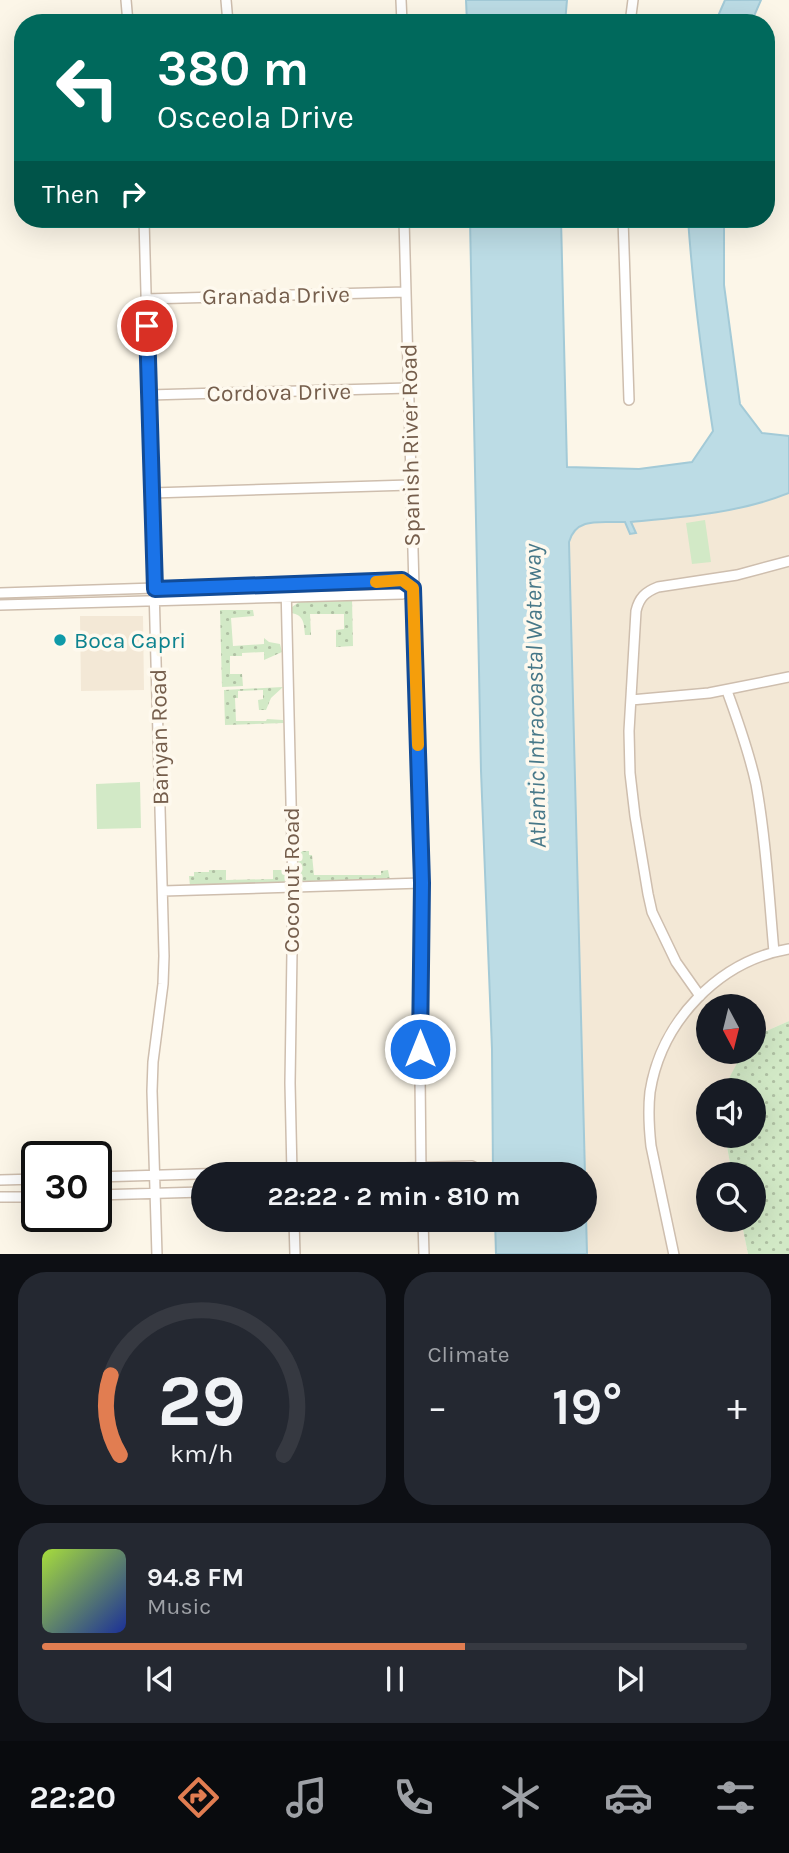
<!DOCTYPE html>
<meta charset="utf-8">
<style>
:root{--surface:#171b24;--page:#242831;--text:#f1f3f6;--muted:#9ea1a6;--line:#363941;--accent:#e17d51}
body{margin:0;font-family:Karla,sans-serif;background:var(--page);color:var(--text);height:100vh;display:flex;flex-direction:column;font-size:26px;white-space:nowrap}
*{box-sizing:border-box;margin:0}
p{font-size:23px;color:var(--muted)}
.icon{flex:none;width:38px;height:38px;fill:none;stroke:currentColor;stroke-width:2;stroke-linecap:round;stroke-linejoin:round}
.map{position:relative;height:1254px;overflow:hidden}
.drawer{display:flex;flex-direction:column;gap:18px;padding:18px;background:#0d0f14;flex:1}
.drawer>*{flex:none}
.hud{position:absolute;left:14px;top:14px;width:761px;height:214px;border-radius:28px;box-shadow:0 7px 28px #0002;background:#00695c;color:#fff;overflow:hidden}
.needle{width:46px;rotate:173deg}
.tools{position:absolute;left:696px;top:994px;display:grid;gap:14px}
.tools a{display:grid;place-items:center;width:70px;height:70px;border-radius:50%;background:var(--surface);box-shadow:0 7px 28px #0002;font-size:35px}
.speed{position:absolute;left:21px;top:1141px;display:flex;gap:14px;font-size:35px;font-weight:700;text-align:center}
.speed>*{display:grid;place-content:center;width:91px;height:91px;border-radius:50%;background:var(--surface);box-shadow:0 7px 28px #0002;line-height:1}
.speed .limit{border:4px solid #111;border-radius:10px;background:#fff;color:#111}
.pin{position:absolute;display:grid;place-items:center;width:60px;height:60px;color:#fff;margin:-30px;border:4px solid #fff;border-radius:50%;box-shadow:0 2px 7px #0007}
.me{position:absolute;width:77px;margin:-38px;rotate:0deg;stroke-linejoin:round;filter:drop-shadow(0 0 5px #0008)}
.turn{display:flex;align-items:center;gap:24px;height:147px;padding:0 28px;font-size:32px}
.turn .icon{width:91px;height:91px;stroke-width:2.5}
.turn b{display:block;font-size:49px;line-height:60px}
.then{display:flex;align-items:center;height:66px;padding:0 28px;background:#0003;gap:14px;font-size:26px}
.big{font-size:52px;font-weight:700;line-height:1.1}
.drawer .card{flex:1;display:flex;flex-direction:column;justify-content:center;gap:10px;min-width:0;padding:0 24px;border-radius:28px;background:var(--page)}
.drawer .dial{align-items:center;gap:0}
.dial svg{height:182px;overflow:visible;fill:none;stroke:var(--line);stroke-width:7;stroke-linecap:round;text-anchor:middle}
.dial text{fill:var(--text);stroke:none}
.song{display:flex;align-items:center;gap:21px}
.cover{width:84px;height:84px;border-radius:10px;background:linear-gradient(135deg,hsl(80 70% 55%),hsl(230 70% 35%))}
.played{height:7px;border-radius:4px;background:linear-gradient(90deg,var(--accent) 60%,var(--line) 60%)}
.keys{display:flex;justify-content:space-around;direction:ltr}
.heat{display:flex;justify-content:space-between;align-items:center;font-size:38px;direction:ltr}
.drawer .tiles{flex:1;display:grid;gap:18px;grid-template-columns:1fr 1fr}
.card:last-child{grid-column:span 2}
.trip{position:absolute;left:191px;top:1162px;width:406px;height:70px;border-radius:35px;background:var(--surface);box-shadow:0 7px 28px #0002;font-weight:700;line-height:70px;text-align:center}
.menu{display:flex;height:112px;justify-content:space-around;align-items:center;background:#090b0e;color:var(--muted)}
.menu .icon{width:49px;height:49px}
.menu .current{color:var(--accent)}
.menu b{font-size:32px;color:var(--text)}
.map>svg:first-child{display:block}
.residential{fill:#f3e8d6}
.grass{fill:url(#grass-dots)}
.pitch{fill:#d2e9c6}
.water{fill:#bcdce5;stroke:#a3cad7;stroke-width:2}
.lines{fill:none;stroke-linecap:round;stroke-linejoin:round}
.street-casing{stroke:#cebeae;stroke-width:12}
.street{stroke:#fff;stroke-width:9}
.route-casing{stroke:#114b97;stroke-width:18}
.route{stroke:#1a73e8;stroke-width:12}
.slow{stroke:#f59e0b;stroke-width:12}
.culture-dot{fill:#0f9aa8;stroke:#fef9ee;stroke-width:2.5}
.labels{text-anchor:middle;stroke-width:7;stroke-linejoin:round;paint-order:stroke}
.street-label{font-size:23px;fill:#755e4c;stroke:#fef9ee}
.culture-label{font-size:23px;fill:#0d838f;stroke:#fef9ee;text-anchor:start}
.water-label{font-size:24px;font-style:italic;fill:#477888;stroke:#fef9ee}
</style>
<div class="map">
<svg width="789" height="1255" viewBox="0 0 789 1255">
<defs>
<pattern id="grass-dots" width="8" height="8" patternUnits="userSpaceOnUse" patternTransform="scale(1.75)"><rect width="8" height="8" fill="#d2e9c6"/><path d="M2 2h.1M6 6h.1" fill="none" stroke="#afc0a3" stroke-width="1.8" stroke-linecap="round"/></pattern>
</defs>
<rect width="100%" height="100%" fill="#fcf6e8"/>
<path class="residential" d="M789 493V1021L764 1032 754 1043V1006H709V1052H747L737 1063 724 1090H709V1136H725L732 1174H709V1220H741L748 1254H587L569 543 571 534 576 528 585 523 625 522 630 534 635 532 631 522 686 517 746 507Z
M80 616H143L144 690 81 691Z"/>
<path class="grass" d="M352 599 353 646 336 647V630L344 629V614H310L311 635H305C304 623 304 615 291 613L292 607 299 602Z
M220 610H253L254 616 231 618 233 646 264 644V638L269 642 280 644 282 652 264 660V652L242 653V656H230V674H242L243 686 222 687Z
M283 687 271 698 266 710H259L258 700 263 699V690L238 691V698H235L236 721H266L267 719 283 720 284 723 225 725 224 690Z
M297 851H309V855H312L314 875H381V871L388 870 390 880 302 882C293 876 296 863 295 853Z
M209 870H226V880L273 879V870H286V879L284 882 267 884 190 886 189 876H194V872H209Z
M789 1021V1254H748L741 1220H754V1174H732L725 1136H754V1090H724V1088L737 1063 747 1052H754V1043L764 1032Z"/>
<path class="pitch" d="M705 520 711 562 692 564 686 523Z
M140 782 141 828 97 829 96 784Z"/>
<path class="water" d="M466 0H567L565 23H467Z
M725 0H761L751 23H715Z
M470 219H561L567 467 639 469 692 462 713 431C702 360 693 290 688 219H724V285L740 404 762 433 789 436V493C739 513 684 517 631 522L636 533 630 534 625 522C602 523 576 516 569 542L587 1254H496L495 1220H584V1174H493L492 1049 481 771Z"/>
<g class="lines">
<defs>
<path id="street" d="M126 0 128 23
M226 0 228 23
M401 0 402 23
M630 23 633 0
M144 219 164 956 163 984 153 1062 152 1091 157 1255
M404 219 422 883 420 1075 421 1174
M623 219 629 400
M146 299 406 292
M149 395 409 388
M152 493 410 485
M286 585 293 887 290 1083 292 1174
M0 593 402 580 413 588
M0 605 402 594 413 588
M727 691C738 721 749 752 756 784 766 839 769 897 774 952
M631 700 709 693 789 677
M163 891 422 883
M700 996 676 962 652 912 648 894 635 816 630 773 629 731 636 611C639 598 645 592 658 587L737 575 789 561
M96 1177 472 1166 478 1169 479 1174
M0 1180 37 1179
M96 1195 203 1192
M0 1197H37
M294 1220 295 1255
M423 1220 424 1255
M674 1255 651 1146C649 1128 648 1110 650 1092 661 1022 718 961 789 949"/>
</defs>
<use href="#street" class="street-casing"/>
<use href="#street" class="street"/>
</g>
<g class="lines">
<defs>
<path id="route" d="M147 326 155 589 402 580 413 588 422 883 420 1049"/>
</defs>
<use href="#route" class="route-casing"/>
<use href="#route" class="route"/>
<path class="slow" d="M376 582 402 580 413 588 418 745"/>
</g>
<circle class="culture-dot" cx="60" cy="640" r="7"/>
<g class="labels">
<g class="street-label">
<text transform="translate(276 295) rotate(-1)" y="8">Granada Drive</text>
<text transform="translate(279 392) rotate(-1)" y="8">Cordova Drive</text>
<text transform="translate(410 445) rotate(-91)" y="8">Spanish River Road</text>
<text transform="translate(159 737) rotate(-91)" y="8">Banyan Road</text>
<text transform="translate(291 880) rotate(-90)" y="8">Coconut Road</text>
</g>
<g class="culture-label">
<text x="74" y="648">Boca Capri</text>
</g>
<g class="water-label">
<text transform="translate(535 696) rotate(-91)" y="8">Atlantic Intracoastal Waterway</text>
</g>
</g>
</svg>
<div class="tools">
<a><svg class="needle" viewBox="-14 -14 28 28"><path d="M0-13l5 13h-10z" fill="#e53935"/><path d="M0 13l5-13h-10z" fill="#9ea1a6"/></svg></a>
<a><svg class="icon" aria-label="sound" viewBox="0 0 24 24"><path d="M4 9h4l5-4v14l-5-4H4zM17 9q2 3 0 6"/></svg></a>
<a><svg class="icon" aria-label="search" viewBox="0 0 24 24"><circle cx="10" cy="10" r="6"/><path d="M15 15l6 6"/></svg></a>
</div>
<div class="speed"><div class="limit">30</div></div>
<div class="pin" style="left:147px;top:326px;background:#d93025"><svg class="icon" aria-label="arrive" viewBox="0 0 24 24"><path d="M6 21V4h12l-3 4 3 4H6"/></svg></div>
<svg class="me" style="left:420px;top:1049px" viewBox="-20 -20 40 40"><circle r="17" fill="#1a73e8" stroke="#fff" stroke-width="3"/><path d="M0-11L8 9 0 5-8 9z" fill="#fff"/></svg>
<div class="trip">22:22 · 2 min · 810 m</div>
<div class="hud">
<div class="turn"><svg class="icon" aria-label="left" viewBox="0 0 24 24"><path d="M17 20v-9H6M10 6l-5 5 5 5"/></svg><div><b>380 m</b>Osceola Drive</div></div>
<div class="then">Then<svg class="icon" aria-label="right" viewBox="0 0 24 24"><path d="M7 20v-9h11M14 6l5 5-5 5"/></svg></div>
</div>
</div>
<section class="drawer">
<div class="tiles">
<div class="card dial"><svg viewBox="0 0 100 80">
<path d="M14 69A42 42 0 1 1 86 69"/>
<path d="M14 69A42 42 0 0 1 10 34" stroke="#e17d51"/>
<text x="50" y="56" font-size="32" font-weight="700">29</text>
<text x="50" y="72" font-size="11">km/h</text>
</svg></div>
<div class="card"><p>Climate</p>
<div class="heat"><a>−</a><b class="big">19°</b><a>+</a></div>
</div>
<div class="card">
<div class="song"><i class="cover"></i><div><b>94.8 FM</b><p>Music</p></div></div>
<div class="played"></div>
<div class="keys"><svg class="icon" aria-label="previous" viewBox="0 0 24 24"><path d="M18 5L8 12l10 7zM5 5v14"/></svg><svg class="icon" aria-label="pause" viewBox="0 0 24 24"><path d="M8 5v14M16 5v14"/></svg><svg class="icon" aria-label="next" viewBox="0 0 24 24"><path d="M6 5l10 7-10 7zM19 5v14"/></svg></div>
</div>
</div>
</section>
<nav class="menu">
<b>22:20</b>
<svg class="icon current" aria-label="directions" viewBox="0 0 24 24"><path d="M12 3l9 9-9 9-9-9zM9 14v-3h6M13 9l2 2-2 2"/></svg>
<svg class="icon" aria-label="music" viewBox="0 0 24 24"><path d="M9 18V5l10-2v13"/><circle cx="6" cy="18" r="3"/><circle cx="16" cy="16" r="3"/></svg>
<svg class="icon" aria-label="phone" viewBox="0 0 24 24"><path d="M5 4h4l2 5-3 2q2 4 5 5l2-3 5 2v4C11 20 4 13 5 4z"/></svg>
<svg class="icon" aria-label="climate" viewBox="0 0 24 24"><path d="M12 3v18M4 7l16 10M4 17L20 7"/></svg>
<svg class="icon" aria-label="car" viewBox="0 0 24 24"><path d="M5 17H2v-5l4-1 3-4h7l3 4 3 1v5h-3M9 17h6M6 11h13"/><circle cx="7" cy="17" r="2"/><circle cx="17" cy="17" r="2"/></svg>
<svg class="icon" aria-label="filters" viewBox="0 0 24 24"><path d="M4 7h16M4 17h16"/><circle cx="9" cy="7" r="2"/><circle cx="15" cy="17" r="2"/></svg>
</nav>
